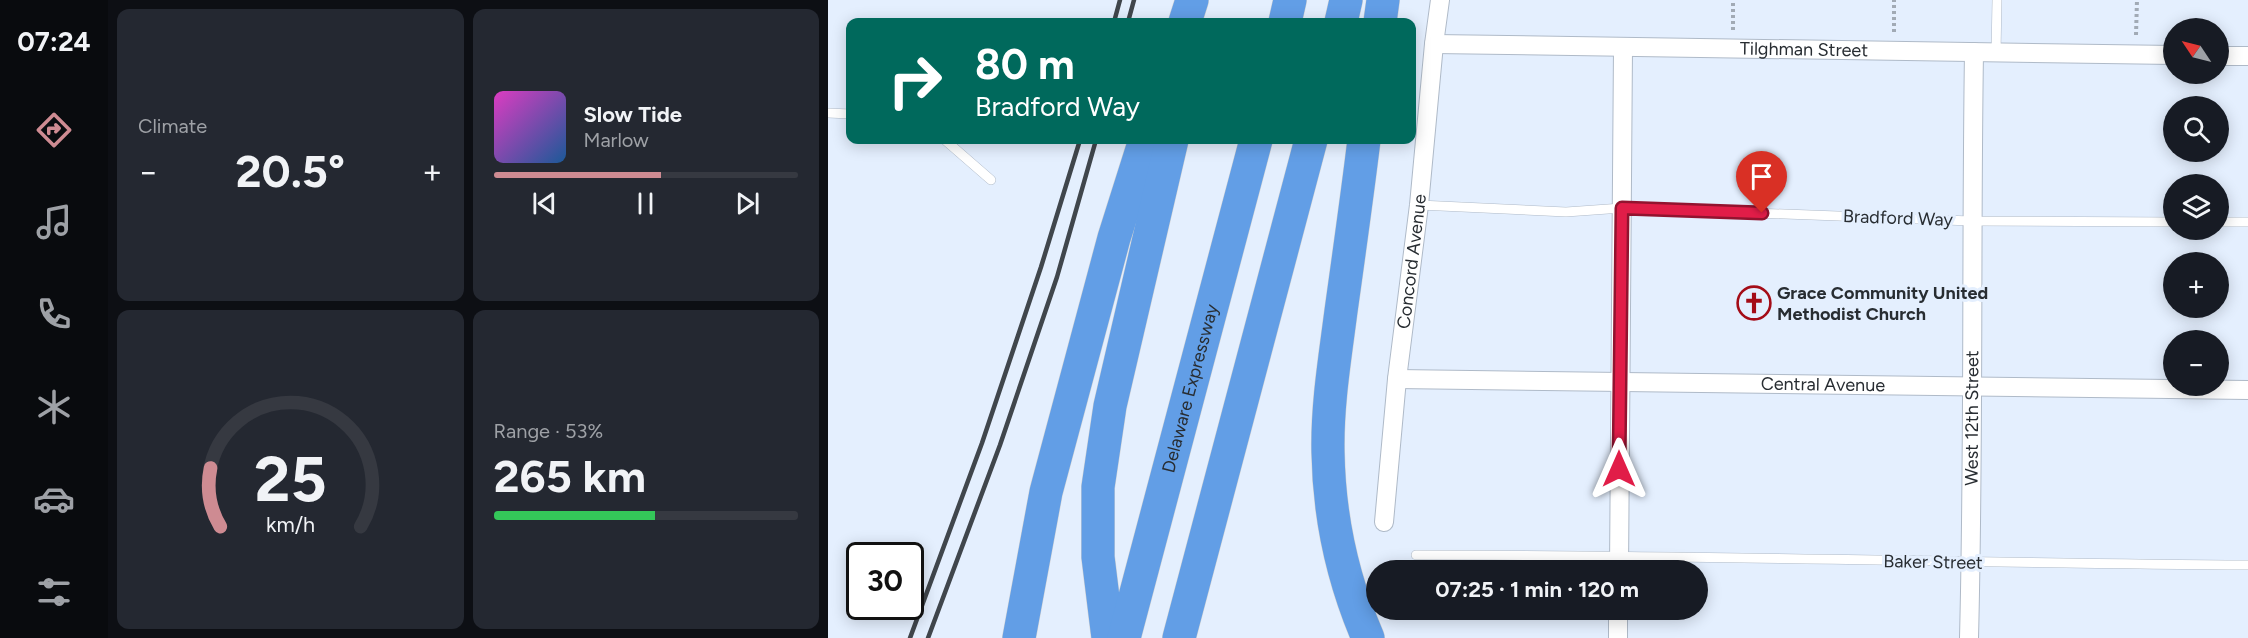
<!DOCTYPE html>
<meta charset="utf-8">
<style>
:root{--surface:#171b24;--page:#242831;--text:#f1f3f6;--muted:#9ea1a6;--line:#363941;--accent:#ce8b92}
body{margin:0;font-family:Figtree,sans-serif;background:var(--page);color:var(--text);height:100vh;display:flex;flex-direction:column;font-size:22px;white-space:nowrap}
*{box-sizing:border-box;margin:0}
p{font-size:20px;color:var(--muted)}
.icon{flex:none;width:33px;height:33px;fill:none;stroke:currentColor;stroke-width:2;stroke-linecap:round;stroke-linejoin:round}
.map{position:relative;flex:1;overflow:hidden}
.drawer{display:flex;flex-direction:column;gap:9px;padding:9px;background:#0d0f14;width:720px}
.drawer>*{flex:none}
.hud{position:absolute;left:18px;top:18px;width:570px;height:126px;border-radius:12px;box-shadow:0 3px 15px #0003;background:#00695c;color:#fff;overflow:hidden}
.needle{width:39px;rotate:305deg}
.fabs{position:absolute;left:1335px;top:18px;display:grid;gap:12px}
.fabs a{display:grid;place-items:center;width:66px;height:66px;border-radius:50%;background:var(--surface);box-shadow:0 3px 15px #0003;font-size:30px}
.speed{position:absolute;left:18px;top:542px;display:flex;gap:12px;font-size:30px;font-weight:700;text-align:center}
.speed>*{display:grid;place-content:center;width:78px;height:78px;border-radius:50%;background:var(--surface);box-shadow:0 3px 15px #0003;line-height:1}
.speed .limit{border:3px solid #111;border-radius:9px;background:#fff;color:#111}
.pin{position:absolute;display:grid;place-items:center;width:51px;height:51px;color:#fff;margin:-62px -26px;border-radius:50% 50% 50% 0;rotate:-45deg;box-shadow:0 0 6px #0007}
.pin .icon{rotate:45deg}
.me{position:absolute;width:66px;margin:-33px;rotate:0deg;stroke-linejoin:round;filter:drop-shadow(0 0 4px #0008)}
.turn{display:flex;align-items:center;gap:21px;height:126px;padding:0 30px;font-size:27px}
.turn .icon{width:78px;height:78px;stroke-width:2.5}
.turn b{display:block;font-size:42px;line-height:51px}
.big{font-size:45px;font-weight:700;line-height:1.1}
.drawer .widget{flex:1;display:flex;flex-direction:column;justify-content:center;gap:9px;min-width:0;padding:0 21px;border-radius:12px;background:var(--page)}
.drawer .dial{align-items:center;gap:0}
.dial svg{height:156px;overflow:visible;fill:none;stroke:var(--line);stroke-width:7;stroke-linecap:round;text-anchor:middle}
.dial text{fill:var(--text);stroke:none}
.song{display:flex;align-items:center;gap:18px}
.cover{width:72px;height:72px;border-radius:9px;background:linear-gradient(135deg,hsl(310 70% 55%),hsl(210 70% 35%))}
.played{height:6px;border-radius:3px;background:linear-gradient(90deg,var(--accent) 55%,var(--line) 55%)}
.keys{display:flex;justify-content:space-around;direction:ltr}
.heat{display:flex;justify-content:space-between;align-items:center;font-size:33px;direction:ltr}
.charge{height:9px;border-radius:4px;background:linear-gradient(90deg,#34c759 53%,var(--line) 0)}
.drawer .tiles{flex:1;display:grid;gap:9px;grid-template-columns:repeat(2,1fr)}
.trip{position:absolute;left:538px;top:560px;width:342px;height:60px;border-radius:30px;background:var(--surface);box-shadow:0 3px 15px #0003;font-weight:700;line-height:60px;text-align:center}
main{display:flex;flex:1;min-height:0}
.dock{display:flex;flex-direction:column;width:108px;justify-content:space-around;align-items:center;background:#090b0e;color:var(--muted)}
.dock .icon{width:42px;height:42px}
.dock .selected{color:var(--accent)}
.dock b{font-size:27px;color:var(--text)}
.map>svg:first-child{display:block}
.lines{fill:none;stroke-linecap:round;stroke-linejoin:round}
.service-casing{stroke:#afbac8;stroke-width:10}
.minor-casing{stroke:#afbac8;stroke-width:20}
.motorway-casing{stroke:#d0d1d2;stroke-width:34}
.path{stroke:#a1aab5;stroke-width:4;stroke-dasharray:3 3;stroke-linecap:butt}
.service{stroke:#fff;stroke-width:9}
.minor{stroke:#fff;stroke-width:18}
.motorway{stroke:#629ee6;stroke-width:33}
.rail{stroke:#40464c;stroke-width:4.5}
.route-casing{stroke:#92132f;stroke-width:15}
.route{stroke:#e11d48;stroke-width:10}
.labels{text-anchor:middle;stroke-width:6;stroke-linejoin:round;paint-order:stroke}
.street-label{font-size:18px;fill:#282d32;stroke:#e4effe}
.poi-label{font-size:18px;font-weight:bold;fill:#282d32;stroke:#e4effe;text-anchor:start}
</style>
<main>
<nav class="dock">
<b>07:24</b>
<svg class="icon selected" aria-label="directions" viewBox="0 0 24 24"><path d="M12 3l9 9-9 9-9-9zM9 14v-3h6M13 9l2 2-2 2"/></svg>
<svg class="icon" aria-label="music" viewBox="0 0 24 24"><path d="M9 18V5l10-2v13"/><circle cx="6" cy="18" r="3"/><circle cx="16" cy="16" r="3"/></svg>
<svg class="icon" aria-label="phone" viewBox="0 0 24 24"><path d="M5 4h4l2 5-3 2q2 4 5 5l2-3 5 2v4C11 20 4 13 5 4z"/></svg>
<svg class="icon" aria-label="climate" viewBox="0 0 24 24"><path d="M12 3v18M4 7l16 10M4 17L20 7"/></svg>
<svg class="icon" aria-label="car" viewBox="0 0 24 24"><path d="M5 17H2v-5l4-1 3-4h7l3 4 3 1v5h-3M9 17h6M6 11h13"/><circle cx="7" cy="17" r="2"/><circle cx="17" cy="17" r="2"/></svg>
<svg class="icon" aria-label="filters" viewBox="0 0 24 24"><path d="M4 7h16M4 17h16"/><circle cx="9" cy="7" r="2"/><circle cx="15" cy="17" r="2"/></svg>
</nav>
<section class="drawer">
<div class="tiles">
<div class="widget"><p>Climate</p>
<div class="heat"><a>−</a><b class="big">20.5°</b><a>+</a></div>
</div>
<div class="widget">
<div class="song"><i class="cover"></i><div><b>Slow Tide</b><p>Marlow</p></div></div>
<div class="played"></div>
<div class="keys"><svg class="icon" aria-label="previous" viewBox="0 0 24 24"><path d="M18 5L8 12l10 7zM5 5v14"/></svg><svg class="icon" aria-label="pause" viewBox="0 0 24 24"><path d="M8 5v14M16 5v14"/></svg><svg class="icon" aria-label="next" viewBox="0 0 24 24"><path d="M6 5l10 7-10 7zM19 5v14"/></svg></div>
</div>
<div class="widget dial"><svg viewBox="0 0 100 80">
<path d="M14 69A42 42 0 1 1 86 69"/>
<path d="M14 69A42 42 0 0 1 9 39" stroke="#ce8b92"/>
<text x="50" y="56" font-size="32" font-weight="700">25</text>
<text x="50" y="72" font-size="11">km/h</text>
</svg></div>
<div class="widget"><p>Range · 53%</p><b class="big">265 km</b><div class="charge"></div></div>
</div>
</section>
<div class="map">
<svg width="1420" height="638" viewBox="0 0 1420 638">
<rect width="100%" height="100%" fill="#e4effe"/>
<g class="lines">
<defs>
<path id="service" d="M1168 53 1169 0
M0 113 22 114
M117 140 163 180
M591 205 738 212 794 208 1143 221 1346 222
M1390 222H1420
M588 555C865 555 1142 563 1420 565"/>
<g id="minor">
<path id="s1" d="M606 44 1346 55"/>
<path d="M1390 56H1420"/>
<path id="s2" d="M569 379 1420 390"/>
<path id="s3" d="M556 522 569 379 591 205 606 44 612 0"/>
<path d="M791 570 795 48"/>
<path d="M790 638V609"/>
<path id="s4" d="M1141 638C1146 443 1143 248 1146 52"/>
</g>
<g id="motorway">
<path d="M357 22 364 0"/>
<path d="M457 22 462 0"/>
<path d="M513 22 518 0"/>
<path d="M552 22 555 0"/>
<path d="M536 140C529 197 521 254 513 311 507 358 499 405 500 452 501 515 515 580 540 638"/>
<path d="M191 638 218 492 286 238 317 140"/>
<path d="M280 638 270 557V487L282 406 344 140"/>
<path id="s5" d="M296 638 428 140"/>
<path d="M351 638 483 140"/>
</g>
</defs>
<use href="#service" class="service-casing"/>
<use href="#minor" class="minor-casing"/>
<use href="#motorway" class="motorway-casing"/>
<path class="path" d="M905 30V0
M1066 32V0
M1308 35 1309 0"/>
<use href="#service" class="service"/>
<use href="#minor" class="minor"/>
<use href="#motorway" class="motorway"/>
<path class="rail" d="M286 22 292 0
M300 22 306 0
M82 638 154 443 213 267 252 140
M100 638 172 445 229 277 268 140"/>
</g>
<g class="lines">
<defs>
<path id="route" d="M791 469 794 208 934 213"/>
</defs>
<use href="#route" class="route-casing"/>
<use href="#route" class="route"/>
</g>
<defs>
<symbol id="church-ring" viewBox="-11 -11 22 22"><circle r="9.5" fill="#e4effe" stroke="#a40c17" stroke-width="1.5"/><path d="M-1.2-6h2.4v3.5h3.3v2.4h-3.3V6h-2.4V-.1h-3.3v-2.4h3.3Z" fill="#a40c17"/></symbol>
</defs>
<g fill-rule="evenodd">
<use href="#church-ring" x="907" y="284" width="38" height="38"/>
</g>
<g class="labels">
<g class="street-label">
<text dy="6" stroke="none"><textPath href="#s1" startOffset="370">Tilghman Street</textPath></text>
<text transform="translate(1070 218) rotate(2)" y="6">Bradford Way</text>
<text dy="6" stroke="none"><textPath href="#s3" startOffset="262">Concord Avenue</textPath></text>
<text dy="6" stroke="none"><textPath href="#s2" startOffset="426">Central Avenue</textPath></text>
<text dy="6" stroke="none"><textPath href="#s5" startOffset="258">Delaware Expressway</textPath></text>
<text dy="6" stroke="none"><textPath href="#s4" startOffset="220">West 12th Street</textPath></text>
<text transform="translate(1105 562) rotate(1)" y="6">Baker Street</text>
</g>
<g class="poi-label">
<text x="949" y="299">Grace Community United<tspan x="949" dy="21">Methodist Church</tspan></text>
</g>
</g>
</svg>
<div class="fabs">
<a><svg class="needle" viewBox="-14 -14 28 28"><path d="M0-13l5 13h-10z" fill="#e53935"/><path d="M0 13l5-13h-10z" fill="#9ea1a6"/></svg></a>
<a><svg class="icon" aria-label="search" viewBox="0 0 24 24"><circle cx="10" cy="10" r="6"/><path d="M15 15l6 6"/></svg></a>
<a><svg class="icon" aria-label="layers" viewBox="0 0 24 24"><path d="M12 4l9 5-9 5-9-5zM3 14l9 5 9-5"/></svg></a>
<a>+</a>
<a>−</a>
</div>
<div class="speed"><div class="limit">30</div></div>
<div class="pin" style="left:934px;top:213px;background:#d93025"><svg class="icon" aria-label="arrive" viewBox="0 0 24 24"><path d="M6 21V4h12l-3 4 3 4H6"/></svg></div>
<svg class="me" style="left:791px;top:469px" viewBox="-20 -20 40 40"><path d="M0-17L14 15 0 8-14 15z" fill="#e11d48" stroke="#fff" stroke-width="4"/></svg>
<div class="trip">07:25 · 1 min · 120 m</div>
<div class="hud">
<div class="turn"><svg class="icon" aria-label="right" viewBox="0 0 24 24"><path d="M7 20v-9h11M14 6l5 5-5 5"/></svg><div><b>80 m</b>Bradford Way</div></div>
</div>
</div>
</main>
